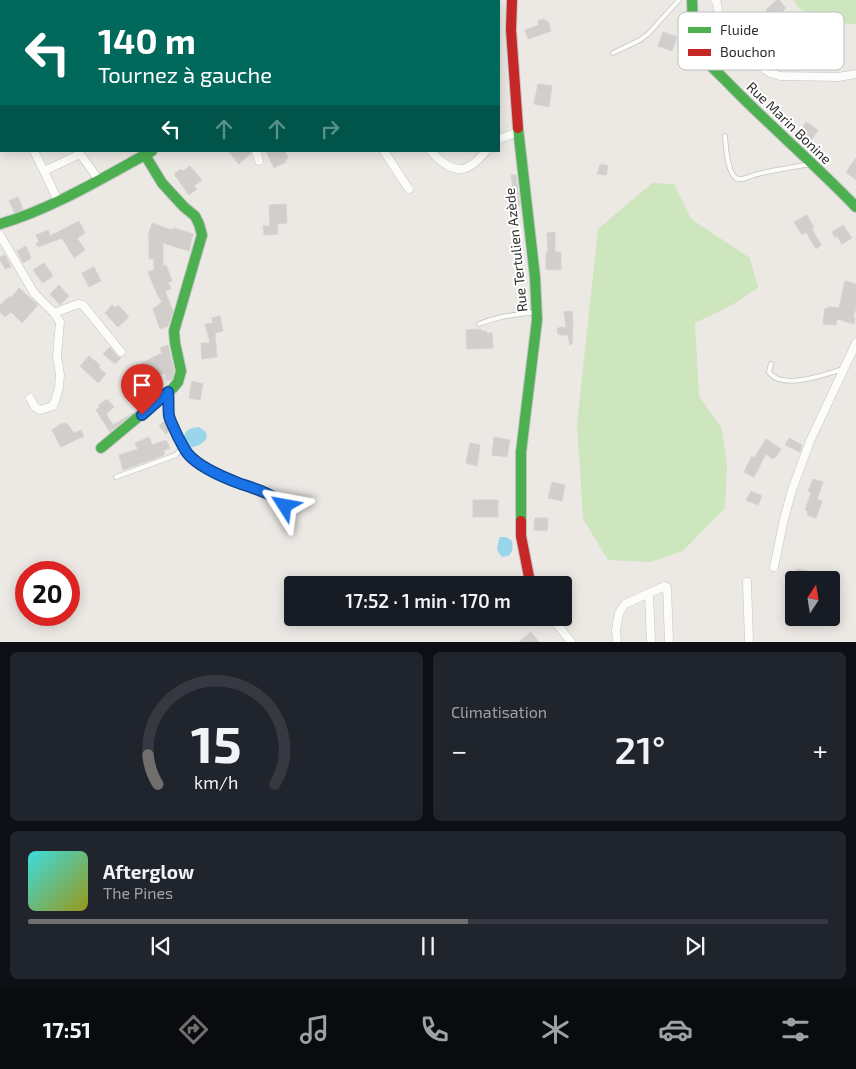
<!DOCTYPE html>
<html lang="fr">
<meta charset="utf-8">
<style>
:root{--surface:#171b24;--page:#20242c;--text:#f1f3f6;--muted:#9ea1a6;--line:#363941;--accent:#706f6e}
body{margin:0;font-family:"Exo 2",sans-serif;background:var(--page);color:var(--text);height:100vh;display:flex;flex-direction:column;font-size:19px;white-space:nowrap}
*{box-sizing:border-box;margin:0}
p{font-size:16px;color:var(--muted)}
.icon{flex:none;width:28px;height:28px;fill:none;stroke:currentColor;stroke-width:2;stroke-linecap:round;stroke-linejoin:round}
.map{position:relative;height:642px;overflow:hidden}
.drawer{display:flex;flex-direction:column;gap:10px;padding:10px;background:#0d0f14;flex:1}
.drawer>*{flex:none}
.hud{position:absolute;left:0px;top:0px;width:500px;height:152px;box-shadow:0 2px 12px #0003;background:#00695c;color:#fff;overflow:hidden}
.needle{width:32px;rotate:12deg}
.fabs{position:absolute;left:785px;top:571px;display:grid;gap:10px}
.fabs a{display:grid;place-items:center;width:55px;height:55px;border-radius:5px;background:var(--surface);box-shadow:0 2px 12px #0003;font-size:25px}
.speed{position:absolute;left:15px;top:561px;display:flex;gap:10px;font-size:25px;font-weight:700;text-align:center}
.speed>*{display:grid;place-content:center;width:65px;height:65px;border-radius:50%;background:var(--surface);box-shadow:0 2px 12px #0003;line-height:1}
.speed .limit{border:8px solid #d22;background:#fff;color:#111}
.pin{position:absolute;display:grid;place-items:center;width:42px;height:42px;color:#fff;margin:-51px -21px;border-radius:50% 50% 50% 0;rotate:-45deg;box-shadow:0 0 5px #0007}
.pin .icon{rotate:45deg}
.me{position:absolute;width:55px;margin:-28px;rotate:304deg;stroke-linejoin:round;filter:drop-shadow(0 0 4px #0008)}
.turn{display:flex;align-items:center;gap:18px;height:105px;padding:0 15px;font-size:22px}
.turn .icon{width:65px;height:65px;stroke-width:2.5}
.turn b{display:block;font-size:35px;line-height:42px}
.lanes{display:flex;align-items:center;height:48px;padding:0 15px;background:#0003;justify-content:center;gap:25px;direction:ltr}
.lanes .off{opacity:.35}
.big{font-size:38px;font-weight:600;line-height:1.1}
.drawer .tile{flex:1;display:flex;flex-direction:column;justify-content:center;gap:8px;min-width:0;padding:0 18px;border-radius:8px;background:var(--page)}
.drawer .dial{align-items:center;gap:0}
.dial svg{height:130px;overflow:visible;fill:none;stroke:var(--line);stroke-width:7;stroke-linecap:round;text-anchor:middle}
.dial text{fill:var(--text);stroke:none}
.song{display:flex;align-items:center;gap:15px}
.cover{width:60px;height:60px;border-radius:8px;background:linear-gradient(135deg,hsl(180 70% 55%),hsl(60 70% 35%))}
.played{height:5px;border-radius:2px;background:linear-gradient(90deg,var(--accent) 55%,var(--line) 55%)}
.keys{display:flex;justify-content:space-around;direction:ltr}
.heat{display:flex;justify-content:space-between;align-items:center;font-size:28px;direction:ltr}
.drawer .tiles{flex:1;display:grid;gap:10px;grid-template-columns:1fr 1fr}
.tile:last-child{grid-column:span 2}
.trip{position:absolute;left:284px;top:576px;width:288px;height:50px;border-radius:5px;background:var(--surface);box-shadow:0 2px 12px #0003;font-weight:600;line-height:50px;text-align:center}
.dock{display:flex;height:80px;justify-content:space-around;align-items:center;background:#090b0e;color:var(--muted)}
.dock .icon{width:35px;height:35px}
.dock .active{color:var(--accent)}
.dock b{font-size:22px;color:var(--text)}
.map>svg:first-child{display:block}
.green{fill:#cee6be}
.water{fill:#99d6ec}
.building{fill:#d1cecb;stroke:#d7d4d0}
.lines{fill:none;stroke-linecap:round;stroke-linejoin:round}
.lane-casing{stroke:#c5c4c5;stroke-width:5.5}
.street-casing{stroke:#c5c4c5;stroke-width:9}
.fast-casing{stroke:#c5c4c5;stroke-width:12}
.jam-casing{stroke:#c5c4c5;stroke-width:12}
.lane{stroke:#fcfcfb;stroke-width:4}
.street{stroke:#fcfcfb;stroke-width:8}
.fast{stroke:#4caf50;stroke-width:10}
.jam{stroke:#c62828;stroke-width:10}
.route-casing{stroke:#114b97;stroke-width:12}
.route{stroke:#1a73e8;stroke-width:9}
.labels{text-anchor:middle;stroke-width:4;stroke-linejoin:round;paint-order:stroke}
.street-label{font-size:14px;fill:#2e2e2e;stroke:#fff}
.key{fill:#fff;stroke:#c0c0c0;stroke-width:1}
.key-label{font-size:14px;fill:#2e2e2e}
</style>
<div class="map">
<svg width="856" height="642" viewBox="0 0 856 642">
<rect width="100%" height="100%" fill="#ece8e4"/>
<path class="green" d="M794 0H856V24L825 23 799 8Z
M652 183 674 184 691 219 750 258 758 288 732 305 695 323 699 396 722 429 727 465 725 508 683 551 650 562 608 560 583 519 577 424 598 229Z"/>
<path class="water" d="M199 427 206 432 207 437C203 444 196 448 188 447L183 442C183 431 189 428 199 427Z
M500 537H506L512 541C513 548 513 552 508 556L502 557C495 549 497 546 500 537Z"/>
<path class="building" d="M777 0H779L786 8 774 19 766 10Z
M544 19 549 23 551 31 528 39 525 30 539 25 538 21Z
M663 32 677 37 672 51 658 46Z
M538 84 552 86 549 107 534 104Z
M806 122 818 130 809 144 797 136Z
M228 151H251V153L239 164Z
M266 151H285L288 158 285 160 286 162 274 168Z
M856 158V180L846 172Z
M601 164 608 166 606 175 597 174 600 165 601 166Z
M190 166 202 180 194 186 197 189 189 195 174 174 181 169 183 171Z
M511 175H516L520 206 512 207 510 190 513 189Z
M18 197 23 209 15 213 9 201Z
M286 204 287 223 277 224 278 234 264 235 263 226H270L269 205Z
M807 215 814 228 812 229 821 245 816 249 806 232 802 235 794 222Z
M79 221 85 233 77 238 85 250 74 258 62 238 38 247 36 243 39 242 36 235 48 230 50 236Z
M152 223 171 230 174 228 193 234 189 251 163 243V266L166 265 172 281 168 282 171 289 165 291 173 311 168 326 160 329 153 309 162 302 157 294 148 272 154 270V259H149V236H148Z
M843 225 852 238 842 244 837 236 835 238 832 232Z
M555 232V252H561V270L546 269V252H548L547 233Z
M26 246 31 258 23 263 17 251Z
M5 255 11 267 5 269 0 260V257Z
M44 263 53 276 43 283 33 270Z
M94 267 101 281 89 287 82 273Z
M845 281 856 284V308L853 317H855L854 324 837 319 836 325 823 324 825 308 828 309V307H831L839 308Z
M59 285 69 296 60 305 50 294Z
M19 288 38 305 22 323 11 312 5 317 0 312V305L10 296 11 298Z
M112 305 115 308 118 305 129 317 118 327 105 313Z
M572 311 573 320 572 344 570 345 568 335H561L558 334 557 331 558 328 561 327 566 328 564 312Z
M220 316 223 331 215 333 217 357 202 359 201 343H210L205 324 213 323 212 318Z
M481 329V331H486V333H492L493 348 467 349 466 330Z
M168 345 174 371 172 379 167 381 165 373 150 380 142 363 162 353 160 348Z
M110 347 117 356 121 358 116 363H114L103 354Z
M89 356 100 365 98 367 106 374 98 383 80 366Z
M192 381 203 384 200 400 189 398Z
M107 399 114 407 106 414 113 425 133 413 110 432 96 410 100 407 98 406Z
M165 420 169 424 171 429 166 434 159 426Z
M66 423 70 427 74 433 81 430 84 436 61 447 52 430 61 424Z
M149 437 152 445 166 440 170 448 163 451 165 454 162 456 123 470 119 455 138 449 135 443Z
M494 437 510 440 507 457 492 455Z
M789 438 802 445 800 452 785 445Z
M766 439 781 449 776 457H775L773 459 766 454 754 477 744 472 752 456 754 458Z
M470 443 480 445 477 466 466 463Z
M813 479 823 482 817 499 822 501 816 518 807 515 808 511 805 510 811 493 808 491Z
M552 482 565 485 562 501 548 498Z
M751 491 762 496 758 505 746 500Z
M473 500H498V517H473Z
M535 518H548L547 531 534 530Z
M797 569 808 571 806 580H796Z
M531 632 539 642H519Z"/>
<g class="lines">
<defs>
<path id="lane" d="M613 53 640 40 648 34 679 0
M725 136C726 146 727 172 736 178 741 181 746 178 751 176 770 170 790 168 810 164
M479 324C497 316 515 315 535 312
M771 364 769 372C781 391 826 374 843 369
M169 395V414L171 420 187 453 196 461 210 470 239 483 270 495 279 500 285 506
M116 477 176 455 183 446"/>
<path id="street" d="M156 0 158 1
M715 0 717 3C719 17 718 34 728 44L770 73 780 76 839 77 856 74
M3 1 6 0
M0 77H1
M0 89 1 91
M499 139 518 132
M34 151 44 171 58 201
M78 151 99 180
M256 151 259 161
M384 151 404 182 409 189
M431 151C439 161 455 174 468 167 475 164 481 157 486 151
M44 171 80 154
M0 235 34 293 54 313 60 322 57 356 60 375 59 387 56 398 53 406 40 410 35 407 30 398
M54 313 78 304 83 305 121 352
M774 567 784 519 792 490 810 441 856 343
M747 582 749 642
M649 594 651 642
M552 618 571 642
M617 642 616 630 619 613 625 604 665 586 667 587 669 642"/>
<path id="fast" d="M209 0V1
M692 0C693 15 691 32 697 46 704 62 720 74 732 87 772 128 816 165 856 207
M518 128 535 277 537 320 521 452V521
M0 224C52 209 104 177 152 151
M101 448 173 388 178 382 181 371 175 343 174 331 202 235 199 224 195 216 184 207 162 183 145 155"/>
<path id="jam" d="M512 0 511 30 518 128
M521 521V536L530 582 532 585"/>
</defs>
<use href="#lane" class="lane-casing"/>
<use href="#street" class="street-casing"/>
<use href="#fast" class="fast-casing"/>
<use href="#jam" class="jam-casing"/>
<use href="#lane" class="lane"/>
<use href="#street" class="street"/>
<use href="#fast" class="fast"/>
<use href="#jam" class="jam"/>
</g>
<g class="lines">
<defs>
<path id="route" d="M142 415 168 392C169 400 168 408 169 416 171 423 175 430 178 437 181 442 184 449 188 454 199 467 225 478 241 484 257 489 273 494 285 506"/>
</defs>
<use href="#route" class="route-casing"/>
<use href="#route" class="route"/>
</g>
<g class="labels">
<g class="street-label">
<text transform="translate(789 123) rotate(44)" y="5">Rue Marin Bonine</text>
<text transform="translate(516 250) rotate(-96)" y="5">Rue Tertulien Azède</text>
</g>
</g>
<rect x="678" y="12" width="166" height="58" rx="8" class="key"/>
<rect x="688" y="27" width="23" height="6" fill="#4caf50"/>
<rect x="688" y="49" width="23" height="7" fill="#c62828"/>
<g class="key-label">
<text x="720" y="35">Fluide</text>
<text x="720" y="57">Bouchon</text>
</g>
</svg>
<div class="fabs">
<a><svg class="needle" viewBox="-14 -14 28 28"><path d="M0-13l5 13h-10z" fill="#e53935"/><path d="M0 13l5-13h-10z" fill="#9ea1a6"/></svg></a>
</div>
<div class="speed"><div class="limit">20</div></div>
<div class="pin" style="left:142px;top:415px;background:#d93025"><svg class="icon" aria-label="arrive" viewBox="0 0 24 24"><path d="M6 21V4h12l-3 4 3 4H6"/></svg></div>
<svg class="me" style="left:285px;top:506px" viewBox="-20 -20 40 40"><path d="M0-17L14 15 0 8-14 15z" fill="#1a73e8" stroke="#fff" stroke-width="4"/></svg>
<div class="trip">17:52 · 1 min · 170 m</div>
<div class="hud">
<div class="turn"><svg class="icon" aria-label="left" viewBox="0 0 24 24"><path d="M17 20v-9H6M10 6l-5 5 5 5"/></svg><div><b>140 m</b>Tournez à gauche</div></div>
<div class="lanes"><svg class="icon" aria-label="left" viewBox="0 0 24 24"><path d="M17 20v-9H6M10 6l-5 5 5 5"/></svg><svg class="icon off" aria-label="ahead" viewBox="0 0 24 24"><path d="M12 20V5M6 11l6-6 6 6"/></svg><svg class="icon off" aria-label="ahead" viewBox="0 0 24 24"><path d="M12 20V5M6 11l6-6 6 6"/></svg><svg class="icon off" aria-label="right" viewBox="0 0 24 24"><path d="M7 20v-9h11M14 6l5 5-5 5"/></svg></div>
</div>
</div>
<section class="drawer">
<div class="tiles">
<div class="tile dial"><svg viewBox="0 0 100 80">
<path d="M14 69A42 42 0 1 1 86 69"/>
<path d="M14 69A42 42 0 0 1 8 51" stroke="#706f6e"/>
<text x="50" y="56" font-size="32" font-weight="700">15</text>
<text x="50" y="72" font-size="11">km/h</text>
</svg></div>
<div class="tile"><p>Climatisation</p>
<div class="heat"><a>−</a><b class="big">21°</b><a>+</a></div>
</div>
<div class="tile">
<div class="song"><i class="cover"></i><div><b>Afterglow</b><p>The Pines</p></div></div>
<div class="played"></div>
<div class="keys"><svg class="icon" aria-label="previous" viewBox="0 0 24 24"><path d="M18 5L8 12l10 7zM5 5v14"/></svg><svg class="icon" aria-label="pause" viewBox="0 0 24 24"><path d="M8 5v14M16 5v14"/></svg><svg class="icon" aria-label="next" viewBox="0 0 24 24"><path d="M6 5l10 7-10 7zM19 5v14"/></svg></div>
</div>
</div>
</section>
<nav class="dock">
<b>17:51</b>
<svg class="icon active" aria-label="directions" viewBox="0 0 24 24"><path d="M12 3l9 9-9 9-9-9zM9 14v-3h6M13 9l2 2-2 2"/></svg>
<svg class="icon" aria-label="music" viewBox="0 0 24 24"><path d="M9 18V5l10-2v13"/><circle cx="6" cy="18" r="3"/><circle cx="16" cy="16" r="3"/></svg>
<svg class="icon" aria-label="phone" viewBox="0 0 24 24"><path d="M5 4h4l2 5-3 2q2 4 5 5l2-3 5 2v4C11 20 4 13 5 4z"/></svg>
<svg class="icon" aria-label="climate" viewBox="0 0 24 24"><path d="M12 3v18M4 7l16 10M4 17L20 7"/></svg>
<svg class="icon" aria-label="car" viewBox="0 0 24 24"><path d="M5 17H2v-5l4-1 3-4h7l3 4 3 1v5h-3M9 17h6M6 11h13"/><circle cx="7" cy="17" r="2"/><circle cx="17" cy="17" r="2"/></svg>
<svg class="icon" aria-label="filters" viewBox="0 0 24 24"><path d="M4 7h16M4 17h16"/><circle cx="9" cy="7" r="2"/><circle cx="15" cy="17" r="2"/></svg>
</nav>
